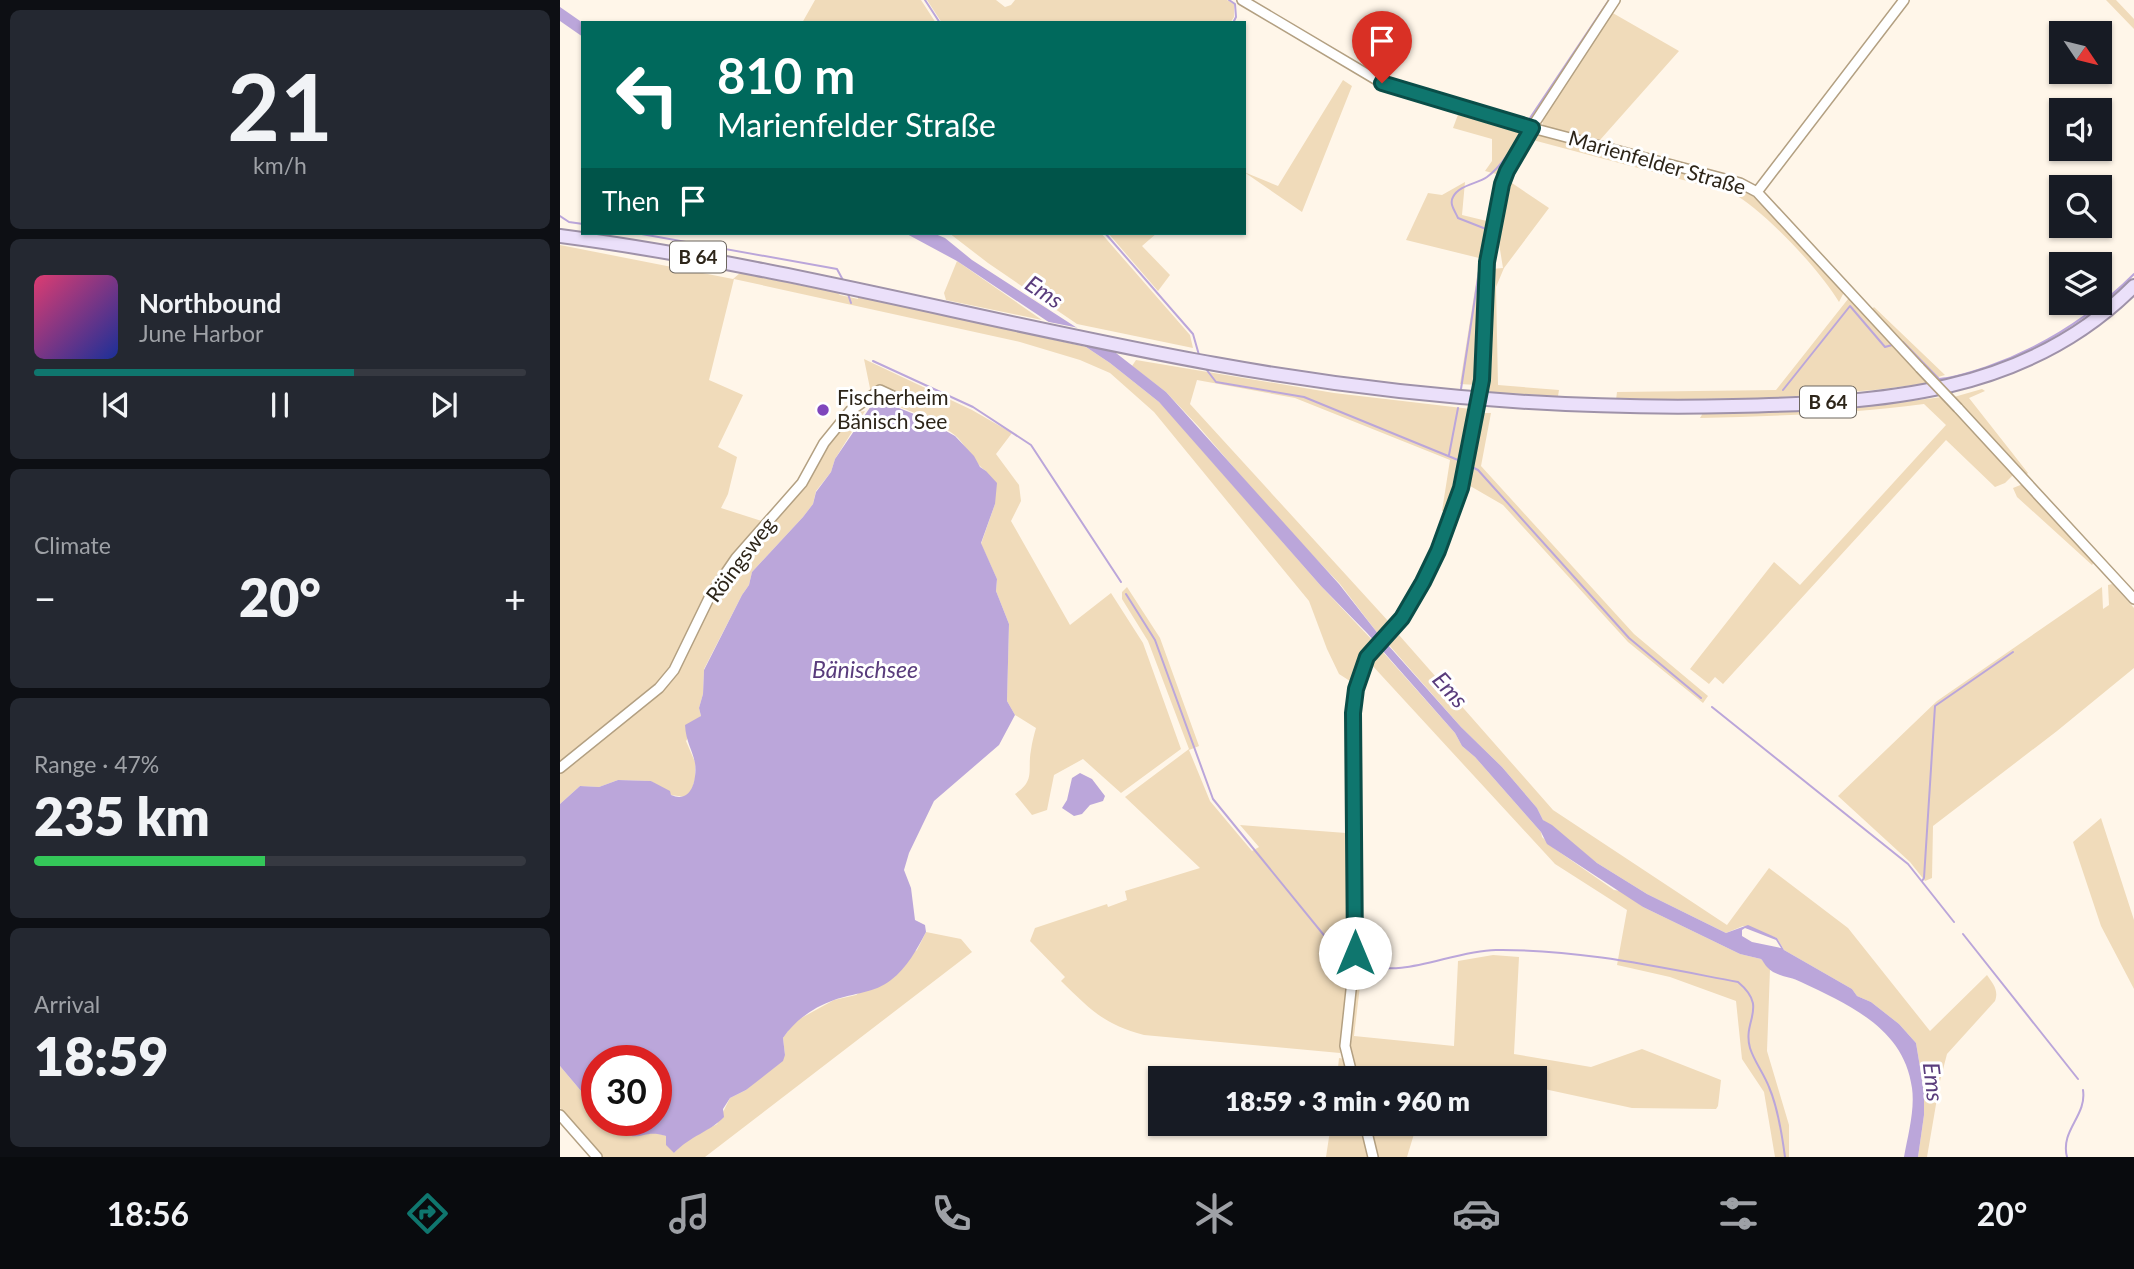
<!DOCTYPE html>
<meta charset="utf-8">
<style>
:root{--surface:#171b24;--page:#242831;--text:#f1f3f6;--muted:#9ea1a6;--line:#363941;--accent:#0f766e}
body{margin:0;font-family:Lato,sans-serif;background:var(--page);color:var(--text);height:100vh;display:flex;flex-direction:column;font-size:26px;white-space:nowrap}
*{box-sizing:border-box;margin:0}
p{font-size:23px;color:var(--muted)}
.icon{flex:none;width:38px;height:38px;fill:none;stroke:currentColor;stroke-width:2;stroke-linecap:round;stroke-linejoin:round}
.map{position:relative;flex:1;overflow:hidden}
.side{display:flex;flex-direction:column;gap:10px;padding:10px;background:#0d0f14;width:560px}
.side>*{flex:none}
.banner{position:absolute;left:21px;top:21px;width:665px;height:214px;border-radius:0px;box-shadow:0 2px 5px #0004;background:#00695c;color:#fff;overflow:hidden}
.needle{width:46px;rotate:125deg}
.fabs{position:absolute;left:1489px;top:21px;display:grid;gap:14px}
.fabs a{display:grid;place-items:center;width:63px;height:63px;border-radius:0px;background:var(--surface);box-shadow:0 2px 5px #0004;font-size:35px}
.speed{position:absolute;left:21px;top:1045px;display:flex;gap:14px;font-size:35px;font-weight:700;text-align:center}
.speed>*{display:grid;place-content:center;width:91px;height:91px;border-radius:50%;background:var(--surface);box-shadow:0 2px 5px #0004;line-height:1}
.speed .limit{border:10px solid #d22;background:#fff;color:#111}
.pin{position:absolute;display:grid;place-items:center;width:60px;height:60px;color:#fff;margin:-72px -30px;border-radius:50% 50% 50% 0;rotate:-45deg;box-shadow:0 0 7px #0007}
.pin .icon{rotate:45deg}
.me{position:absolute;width:77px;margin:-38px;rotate:0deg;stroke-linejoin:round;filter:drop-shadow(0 0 5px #0008)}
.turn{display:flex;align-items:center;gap:24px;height:147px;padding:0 21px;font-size:32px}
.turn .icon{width:91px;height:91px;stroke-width:2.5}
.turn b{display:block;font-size:49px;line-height:60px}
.then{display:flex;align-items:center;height:66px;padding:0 21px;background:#0003;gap:14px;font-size:26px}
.big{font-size:52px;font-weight:800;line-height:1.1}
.side .tile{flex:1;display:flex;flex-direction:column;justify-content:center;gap:10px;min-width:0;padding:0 24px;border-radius:10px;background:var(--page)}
.side .dial{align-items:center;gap:0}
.dial b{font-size:91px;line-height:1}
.song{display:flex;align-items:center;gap:21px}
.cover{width:84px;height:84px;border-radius:10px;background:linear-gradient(135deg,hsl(340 70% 55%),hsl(230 70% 35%))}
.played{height:7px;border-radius:4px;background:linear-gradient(90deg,var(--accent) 65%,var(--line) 65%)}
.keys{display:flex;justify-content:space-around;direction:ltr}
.heat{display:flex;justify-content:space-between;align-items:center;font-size:38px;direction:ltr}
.charge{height:10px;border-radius:5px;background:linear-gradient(90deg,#34c759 47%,var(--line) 0)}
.trip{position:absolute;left:588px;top:1066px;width:399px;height:70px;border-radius:0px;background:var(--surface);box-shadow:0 2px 5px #0004;font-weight:800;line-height:70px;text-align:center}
.menu{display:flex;height:112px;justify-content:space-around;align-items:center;background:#090b0e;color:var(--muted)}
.menu .icon{width:49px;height:49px}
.menu .current{color:var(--accent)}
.menu b{font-size:32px;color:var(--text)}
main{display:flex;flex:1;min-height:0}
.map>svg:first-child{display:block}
.green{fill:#f0dbba}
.water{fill:#bba6da;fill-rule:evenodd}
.pier{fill:#fff6e9}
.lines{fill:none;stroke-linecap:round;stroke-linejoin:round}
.stream{stroke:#bba6da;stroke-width:2}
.minor-casing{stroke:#b3a082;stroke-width:12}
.major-casing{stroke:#9f92a9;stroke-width:16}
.minor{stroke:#fff;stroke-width:9}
.major{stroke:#ebe0fa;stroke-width:12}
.minor-bridge-casing{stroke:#b3a082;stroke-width:12;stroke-linecap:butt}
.minor-bridge{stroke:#fff;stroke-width:9}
.route-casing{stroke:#0a4d48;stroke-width:18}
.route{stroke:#0f766e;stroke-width:12}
.poi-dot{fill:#7f46bc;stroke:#fff;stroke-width:2.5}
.labels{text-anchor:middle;stroke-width:6;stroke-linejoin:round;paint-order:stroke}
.shield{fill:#fff;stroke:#6c665e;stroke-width:2}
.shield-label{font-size:19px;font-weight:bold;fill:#2d2519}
.street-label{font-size:21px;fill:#2d2519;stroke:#fff}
.poi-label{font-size:21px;fill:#2d2519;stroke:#fff;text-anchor:start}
.water-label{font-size:23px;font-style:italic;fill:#593c7c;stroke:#fff}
</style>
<main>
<section class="side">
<div class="tile dial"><b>21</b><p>km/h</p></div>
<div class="tile">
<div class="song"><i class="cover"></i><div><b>Northbound</b><p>June Harbor</p></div></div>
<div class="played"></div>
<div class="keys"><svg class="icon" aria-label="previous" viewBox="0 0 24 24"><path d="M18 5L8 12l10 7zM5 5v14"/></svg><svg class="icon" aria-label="pause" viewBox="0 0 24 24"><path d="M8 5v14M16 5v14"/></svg><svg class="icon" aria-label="next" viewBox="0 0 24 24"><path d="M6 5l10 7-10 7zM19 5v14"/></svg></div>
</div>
<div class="tile"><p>Climate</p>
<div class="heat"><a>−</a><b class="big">20°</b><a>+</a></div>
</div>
<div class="tile"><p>Range · 47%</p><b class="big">235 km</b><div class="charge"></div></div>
<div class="tile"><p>Arrival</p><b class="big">18:59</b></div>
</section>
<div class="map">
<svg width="1574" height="1157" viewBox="0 0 1574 1157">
<rect width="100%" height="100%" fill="#fff6e9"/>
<path class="green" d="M255 0H361L376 23H242Z
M367 0H436L445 7 451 5 455 0H667L674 4V17L670 23H382Z
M1546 0H1556L1574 19V29Z
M1051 12 1119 51 1040 140 983 126 982 118Z
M783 80 792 86 742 212 684 172 718 186Z
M899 112 962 130 965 134 940 175 925 171 932 161V139L893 128Z
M975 132 1177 186C1212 204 1256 261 1284 292L1279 302C1260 270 1204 210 1172 193L969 139Z
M946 179 989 208 944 268 936 287 938 385 999 390 998 396 924 392 930 309 931 269 943 268 937 231Z
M905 182 902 215 931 222 924 255 919 258 846 240 868 193 882 195Z
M389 233H541L630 335 633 348 517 324 428 263Z
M548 233H597L582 246 610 275 598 291Z
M0 245 173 279 180 273 278 293 280 295 298 299V296L526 347 550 363 599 402 613 417 761 586 814 642 803 655 796 676 790 681 779 674 767 649 749 601 594 412 550 373 520 360 460 342 174 279 149 380 183 395 158 447 177 457 168 494 161 508 205 522 175 556 111 669 96 685 0 763Z
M397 261 482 320 386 300 384 293Z
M919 264 923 266 920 350 916 385 900 384Z
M1288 299H1291L1369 383 1314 390 1208 398 1056 400 1057 392 1216 390Z
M1314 307 1385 375 1375 378 1311 310Z
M304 359 412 410 452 433 436 454 459 485 461 501 451 521 510 625 551 593 583 643 621 749 561 793 523 759 494 775 487 810 472 815 455 794C476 780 467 771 471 750 472 742 474 735 476 728L455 715 447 701 449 624 436 591 437 579 421 544 435 504 426 471C416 465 407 448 398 438 382 423 334 401 313 403Z
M576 360 774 393 911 409 899 474 889 513 882 511 890 460 735 398 637 380 630 404 829 622 819 635 780 584 719 520 639 427 606 392 572 366Z
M1422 389 1425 391 1409 398 1468 473 1466 475 1394 397Z
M1382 397 1454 474 1445 483 1435 487 1386 440 1163 684 1155 677 1149 684 1130 669 1214 562 1240 585 1386 425 1364 404C1290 414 1215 416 1140 418L1143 413 1319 405Z
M305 411 275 459 271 472 256 491 253 504 243 517 192 572 189 585 182 595 144 669 143 694 139 708 141 716 126 741 135 762V779L131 792 125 797 111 795 91 781 58 780 39 787 20 786 0 804V772L100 690 153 597 178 559 245 485 274 433 292 413Z
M921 413H931L921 466 1074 634 1148 696 1143 703 1068 642 943 505 905 483Z
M1463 484 1535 561 1532 565 1457 497 1453 488Z
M1552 584 1574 608V668L1497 731 1373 826 1372 878 1365 881 1350 862 1278 796 1377 701 1542 587 1543 609 1549 605 1548 585Z
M567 587 600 638 639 746 629 750 650 801 692 851 699 847 680 825 786 833 785 713 788 689 793 691 791 954 780 1053 584 1035C543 1024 531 1010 501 981L505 977 470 941 475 928 547 904 548 907 567 900 565 891 640 868 565 797 629 749 588 641 562 599V592Z
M839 635 993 810 1167 925 1209 868 1288 928 1370 1031 1427 975C1433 984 1439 990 1435 1001L1387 1054 1380 1081 1367 1157H1358L1364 1115V1091L1356 1043 1339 1024 1311 1002 1297 996 1292 989 1224 950 1217 938 1183 926 1166 933 1087 894 1037 863 983 820 977 808 942 767 901 727 829 645Z
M822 651 895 733 902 746 915 757 981 832 982 837 995 849 1054 890 1061 891 1083 907 1180 954 1201 959 1210 969 1207 1051 1229 1125V1157H1215L1204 1092 1182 1059 1176 1001 1110 977 1057 965 1067 910 995 864 810 663Z
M1541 818 1574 920V989L1541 926 1513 842Z
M366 932 401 939 412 952 145 1157H42L0 1108V1066L32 1104 37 1106V1120H59L64 1134 94 1132 106 1136 114 1153 125 1141 157 1124 170 1098 186 1090 225 1055 223 1038 234 1022 274 1000 296 995 357 950Z
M933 955 959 957 954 1054 1031 1067 1082 1049 1161 1080 1158 1106 1156 1109 1072 1108 975 1087V1078H777L779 1058 792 1060 790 1041 798 968 802 969 794 1036 894 1046 898 961Z
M771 1124H857L847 1157H766Z"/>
<path class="water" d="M0 7 23 23V37L0 21Z
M345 233H373L385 238 412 260 556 353 606 392 779 584 819 635 901 727 942 767 977 808 983 820 992 825 1037 863 1087 894 1166 933 1188 925 1217 938 1224 950 1292 989 1297 996 1311 1002 1339 1024 1356 1043 1364 1091V1115L1358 1157H1344C1348 1135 1355 1110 1352 1088 1344 1028 1289 1005 1241 982 1230 976 1216 977 1207 967 1205 965 1203 961 1201 959L1180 954 1083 907 987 844 981 832 915 757 902 746 895 733 807 633 761 586 599 402 550 363 397 261ZM1185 928 1216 940 1221 948 1192 942 1182 936V930Z
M324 402 359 416 395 436 414 456 420 467 426 471 437 483 435 504 421 543 437 579 436 591 449 624 447 701 455 715 439 745 374 801 349 853 344 870 351 888 355 920 365 925 366 932C357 949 347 968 331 980 315 993 293 993 274 1000 254 1007 235 1020 223 1038L225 1055 223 1061 186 1090 170 1098 163 1109 164 1117C151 1131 130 1136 114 1153L106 1145V1136C84 1129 83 1141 64 1134L59 1120H96V1060H37V1106L32 1104 0 1066V804L20 786 39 787 58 780 91 781 110 791 111 795C132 804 137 779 135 763 132 749 126 742 125 725L141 716 139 708 143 694 144 670 182 595 189 585 192 572 243 517 253 504 256 492 271 472 275 459 313 403Z
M520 773 532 779 545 796 543 801 530 805 522 814 514 816 502 808 507 800 512 778Z"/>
<path class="pier" d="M474 319 524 329 563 354 513 343Z"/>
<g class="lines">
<path class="stream" d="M365 0 380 23
M669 0 675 4 676 17 673 23
M970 118 1049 0
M0 216 9 222 23 224
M76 233 277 269 284 282
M545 233 633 334 639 355
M922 255 926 229 898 218C895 211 889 204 893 197 899 185 917 184 927 177 941 167 953 147 962 132
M288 294 291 303
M1343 342 1379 379C1395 378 1412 372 1427 367 1483 347 1532 316 1574 274
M313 361 413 407 471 445 561 582
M646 369 656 382 744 397 898 460
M901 389 920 265
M1223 390 1290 306 1325 347 1332 345
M889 455 898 408
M912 467 918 470 1069 638 1141 698
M566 594 595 640 653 799 776 950 790 958
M1152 707 1348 864 1394 922
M1362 881 1364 878 1375 706 1453 652
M1403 934 1518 1079
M800 963C845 980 889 951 936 950 1018 949 1098 967 1178 982 1209 1008 1182 1020 1190 1048 1194 1061 1204 1074 1209 1087 1218 1108 1222 1134 1225 1157
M1507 1157C1500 1130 1527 1116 1523 1090"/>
<defs>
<path id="minor" d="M682 0 827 86 972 128 1180 183 1197 192 1360 368
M1197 192 1344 0
M922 380 927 262 942 184 947 171 974 124 1055 0
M1398 408 1574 599
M0 768 99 688 114 670 150 596 176 558 242 483 264 443 290 411 320 390 335 397
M793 1078 785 1046 795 953 793 714 796 689 808 658 844 615 878 551 901 488 915 420
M0 1115 37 1157
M805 1124 813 1157"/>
<path id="major" d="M0 236C221 265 436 325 655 364 826 395 998 410 1173 406 1318 403 1465 396 1574 286"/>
</defs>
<use href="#minor" class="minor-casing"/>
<use href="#major" class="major-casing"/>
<use href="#minor" class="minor"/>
<use href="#major" class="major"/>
<defs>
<path id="minor-bridge" d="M1360 368 1398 408
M915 420 922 380"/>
</defs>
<use href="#minor-bridge" class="minor-bridge-casing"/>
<use href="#minor-bridge" class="minor-bridge"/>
</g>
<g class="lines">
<defs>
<path id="route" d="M795 953 793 713 796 689 807 657 842 618 863 582 878 551 901 488 922 380 927 262 942 184 947 171 972 128 822 83"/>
</defs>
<use href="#route" class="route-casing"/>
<use href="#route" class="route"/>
</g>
<circle class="poi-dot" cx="263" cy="410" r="7"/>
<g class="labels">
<g class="shield">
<rect x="110" y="241.5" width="56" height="31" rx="5"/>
<rect x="1240" y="386.5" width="56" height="31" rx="5"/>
</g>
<g class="shield-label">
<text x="138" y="264">B 64</text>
<text x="1268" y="409">B 64</text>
</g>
<g class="street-label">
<text transform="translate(1097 163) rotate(16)" y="7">Marienfelder Straße</text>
<text transform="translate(181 560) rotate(-53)" y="7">Röingsweg</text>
</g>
<g class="poi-label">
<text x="277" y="405">Fischerheim<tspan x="277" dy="24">Bänisch See</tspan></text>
</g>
<g class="water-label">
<text transform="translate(484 292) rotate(34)" y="8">Ems</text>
<text x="305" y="678">Bänischsee</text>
<text transform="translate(890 690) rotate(48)" y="8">Ems</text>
<text transform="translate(1373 1082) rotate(83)" y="8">Ems</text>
</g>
</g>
</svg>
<div class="fabs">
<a><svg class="needle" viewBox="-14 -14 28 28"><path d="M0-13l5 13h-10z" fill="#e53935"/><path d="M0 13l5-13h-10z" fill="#9ea1a6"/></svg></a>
<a><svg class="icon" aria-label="sound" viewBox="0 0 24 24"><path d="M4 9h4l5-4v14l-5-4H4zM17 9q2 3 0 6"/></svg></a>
<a><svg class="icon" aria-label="search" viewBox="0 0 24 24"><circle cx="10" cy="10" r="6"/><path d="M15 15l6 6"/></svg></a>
<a><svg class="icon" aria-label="layers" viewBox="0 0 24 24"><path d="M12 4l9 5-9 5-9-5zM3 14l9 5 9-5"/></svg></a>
</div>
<div class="speed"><div class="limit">30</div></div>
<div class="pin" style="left:822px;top:83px;background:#d93025"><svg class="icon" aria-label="arrive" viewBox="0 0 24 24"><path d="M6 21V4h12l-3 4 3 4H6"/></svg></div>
<svg class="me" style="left:795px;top:953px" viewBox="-20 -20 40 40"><circle r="19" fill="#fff"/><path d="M0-13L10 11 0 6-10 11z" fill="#0f766e"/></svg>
<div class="trip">18:59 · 3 min · 960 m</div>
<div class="banner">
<div class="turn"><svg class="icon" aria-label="left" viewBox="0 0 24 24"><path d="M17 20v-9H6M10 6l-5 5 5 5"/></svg><div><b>810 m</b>Marienfelder Straße</div></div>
<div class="then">Then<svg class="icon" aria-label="arrive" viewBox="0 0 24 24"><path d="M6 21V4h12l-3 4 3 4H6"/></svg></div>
</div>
</div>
</main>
<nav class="menu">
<b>18:56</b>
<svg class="icon current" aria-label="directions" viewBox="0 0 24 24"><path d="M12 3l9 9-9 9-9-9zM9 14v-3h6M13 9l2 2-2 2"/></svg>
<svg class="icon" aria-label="music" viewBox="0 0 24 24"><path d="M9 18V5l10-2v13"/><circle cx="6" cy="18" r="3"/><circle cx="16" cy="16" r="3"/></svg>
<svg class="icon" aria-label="phone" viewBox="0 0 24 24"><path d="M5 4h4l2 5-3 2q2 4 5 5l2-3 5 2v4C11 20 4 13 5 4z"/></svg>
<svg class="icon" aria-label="climate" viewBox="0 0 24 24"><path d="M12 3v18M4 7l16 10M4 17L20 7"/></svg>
<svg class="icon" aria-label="car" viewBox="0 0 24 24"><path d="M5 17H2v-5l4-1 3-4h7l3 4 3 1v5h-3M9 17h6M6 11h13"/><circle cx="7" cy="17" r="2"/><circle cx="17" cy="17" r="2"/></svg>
<svg class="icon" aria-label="filters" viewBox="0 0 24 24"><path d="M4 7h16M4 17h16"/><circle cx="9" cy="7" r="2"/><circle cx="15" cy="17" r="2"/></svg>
<b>20°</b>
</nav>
